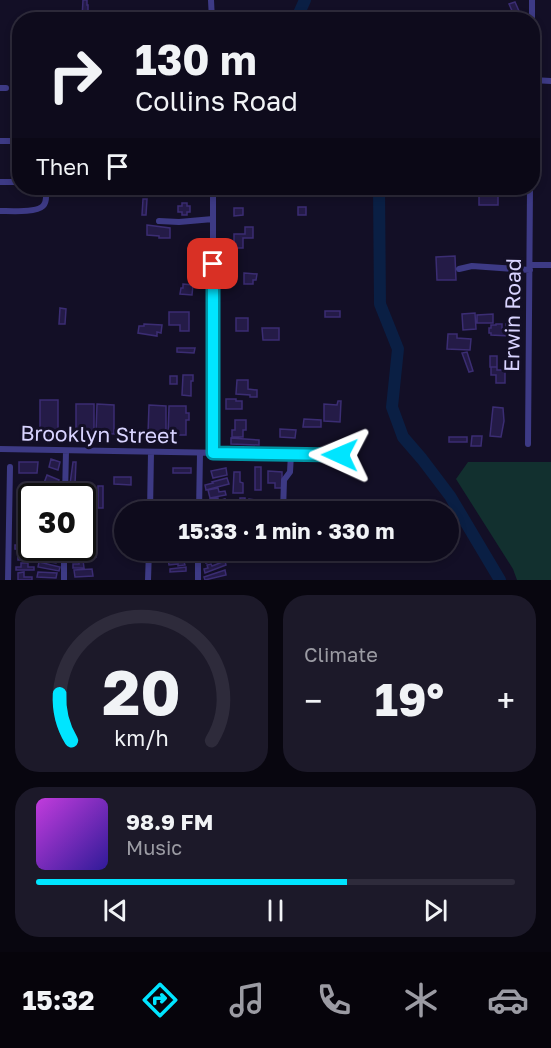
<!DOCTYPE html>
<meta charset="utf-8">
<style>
:root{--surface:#0e0b1c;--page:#1c1929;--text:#f1f3f6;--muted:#9b9ba3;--line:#2e2b3b;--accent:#00e5ff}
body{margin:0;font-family:"Golos Text",sans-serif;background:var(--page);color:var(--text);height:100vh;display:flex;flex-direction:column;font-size:22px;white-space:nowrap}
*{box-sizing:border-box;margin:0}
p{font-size:20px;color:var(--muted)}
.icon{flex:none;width:33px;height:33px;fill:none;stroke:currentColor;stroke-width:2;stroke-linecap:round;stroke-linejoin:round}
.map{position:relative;height:580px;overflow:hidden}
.panel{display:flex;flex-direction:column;gap:15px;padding:15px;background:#08060f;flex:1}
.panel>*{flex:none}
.hud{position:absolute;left:12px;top:12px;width:528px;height:183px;border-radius:24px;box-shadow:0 3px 9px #0003,0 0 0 2px var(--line);background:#0e0b1c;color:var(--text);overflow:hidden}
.speed{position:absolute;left:18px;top:483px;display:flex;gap:12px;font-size:30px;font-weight:700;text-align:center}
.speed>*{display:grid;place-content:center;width:78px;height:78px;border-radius:50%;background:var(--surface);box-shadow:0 3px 9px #0003,0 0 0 2px var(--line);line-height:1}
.speed .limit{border:3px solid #111;border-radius:9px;background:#fff;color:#111}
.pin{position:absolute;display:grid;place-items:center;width:51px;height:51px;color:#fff;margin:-26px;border-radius:12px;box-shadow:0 3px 9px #0006}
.me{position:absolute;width:66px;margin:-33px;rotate:271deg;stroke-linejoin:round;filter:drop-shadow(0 0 4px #0008)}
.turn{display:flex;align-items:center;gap:21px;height:126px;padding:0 24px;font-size:27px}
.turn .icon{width:78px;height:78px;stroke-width:2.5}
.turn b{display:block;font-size:42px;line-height:51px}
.then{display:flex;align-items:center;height:57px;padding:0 24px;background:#0003;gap:12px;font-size:22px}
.big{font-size:45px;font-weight:700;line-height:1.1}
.panel .widget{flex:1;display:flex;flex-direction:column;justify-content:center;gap:9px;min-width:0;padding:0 21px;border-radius:24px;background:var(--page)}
.panel .dial{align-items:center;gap:0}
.dial svg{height:156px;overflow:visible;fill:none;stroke:var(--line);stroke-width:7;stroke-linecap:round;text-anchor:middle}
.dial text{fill:var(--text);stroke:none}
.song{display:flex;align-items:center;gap:18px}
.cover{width:72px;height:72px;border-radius:9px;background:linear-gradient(135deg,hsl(290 70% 55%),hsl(250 70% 35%))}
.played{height:6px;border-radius:3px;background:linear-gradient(90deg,var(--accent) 65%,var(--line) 65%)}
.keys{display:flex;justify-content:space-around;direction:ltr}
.heat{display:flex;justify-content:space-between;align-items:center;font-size:33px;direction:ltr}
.panel .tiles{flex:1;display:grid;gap:15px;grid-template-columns:1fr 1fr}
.widget:last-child{grid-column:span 2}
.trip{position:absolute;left:114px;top:501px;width:345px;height:60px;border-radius:30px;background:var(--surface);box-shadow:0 3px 9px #0003,0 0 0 2px var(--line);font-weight:700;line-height:60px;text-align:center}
.menu{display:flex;height:96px;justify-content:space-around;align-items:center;background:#06040b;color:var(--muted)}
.menu .icon{width:42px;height:42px}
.menu .active{color:var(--accent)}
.menu b{font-size:27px;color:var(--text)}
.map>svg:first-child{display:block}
.green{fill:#12302f}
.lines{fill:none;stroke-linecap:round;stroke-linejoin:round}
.river{stroke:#0a1f44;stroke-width:12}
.building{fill:#241b47;stroke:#3b2d73;stroke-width:1.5}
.minor{stroke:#3d3a85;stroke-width:6}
.route-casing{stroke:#0095a6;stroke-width:15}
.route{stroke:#00e5ff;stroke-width:10}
.labels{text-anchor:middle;stroke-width:6;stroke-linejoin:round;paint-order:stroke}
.street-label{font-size:21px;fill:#d9d4ff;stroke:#130f26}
</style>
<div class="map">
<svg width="551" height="580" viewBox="0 0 551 580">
<rect width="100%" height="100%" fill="#130f26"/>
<path class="green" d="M468 462H551V580H517L513 569 456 479Z"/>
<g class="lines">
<path class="river" d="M296 20 305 0
M379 188 380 304 398 349 392 407 403 437 422 459 450 496 500 580"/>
</g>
<path class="building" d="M83 0H87V5H88V18H82Z
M515 2 519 11 513 13 509 4Z
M141 188H158V192H141Z
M245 188H257V195H245Z
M266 188H277V194H266Z
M479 188H501V196H498V205H479Z
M105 189H122V193L105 194Z
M143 199H147L146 215H142Z
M182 203H187V206H190V212H187V215H182V212H178V206H182Z
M298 207H306V215H298Z
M234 208H243V215L234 216Z
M147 225 170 228V238H159V236L147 235Z
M245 227H253V238H243V248H234V234H245Z
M455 256 456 280H437L436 257Z
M244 273 257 274 256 280H253V284H244Z
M183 284 193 285 192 295 180 294 181 288H183Z
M60 308 66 309 65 324H59Z
M325 311H340V317H325Z
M169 312H189V331H180V325H169Z
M475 313 476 329 463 330 462 314Z
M493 314V323H477V315Z
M236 318H248V331H236Z
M144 324 162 325 161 333 157 332V336L138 333 139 326H144Z
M496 324H502V328H506V324H510V328H512V336L491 335V333H489V328H491V325H496Z
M262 328H279V340H263Z
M448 334H457V338L471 339 470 350 447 349Z
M177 348H195L194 353 177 352Z
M467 352 473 371 469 372 462 353Z
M490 356H497V367H490Z
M491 367H497V370H505V383H496V375H491Z
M183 375H193V381H191V396L182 395Z
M170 376H177V384H170Z
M237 380H248V389L257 390V397H250V395L236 394Z
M226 399H236V401H242V409H226Z
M40 400H58V435H40Z
M338 401H341L340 422 324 421V404L337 405Z
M76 404H94V433H76Z
M97 404 114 405V434L96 433Z
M149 405 166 406V435L148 434Z
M169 406H186V413H189V420H186V435H168Z
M493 407 503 408 504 421 501 437 490 436Z
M304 419 321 420V427H303Z
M235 420H246V430H243V437H232V430H235Z
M280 429 296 430 295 438 280 437Z
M472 436H482L481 446H471Z
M449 437H467V442H449Z
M231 438 259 440V445L231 444Z
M51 459 60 462 58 470 49 467Z
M19 462H38L37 473H19Z
M73 462H76L75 484H70Z
M255 467H261V490H255Z
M173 468H191V473H173Z
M226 468 227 475 213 478 211 471Z
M268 471 282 472V488H275V483H268Z
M234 472H240V482L243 483V493H233Z
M47 475 59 480 57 487 44 483Z
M114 477H131V485L114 484Z
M227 478 229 484 206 490 205 485 213 483 212 482Z
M98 486H103V508H98Z
M218 488 219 492 225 491 226 495 210 498 208 490Z
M19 491 36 492V495L18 494Z
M218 498V501L225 499 226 503 217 505 216 502 211 503 210 499Z
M240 498H245V503H249V499L256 500V503L259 504V509L237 508V504H240Z
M17 499H32V506H17Z
M82 510 97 511 96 518 82 517Z
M19 512H31V516L19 517Z
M92 519 95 526 82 532V523Z
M91 529 95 537 82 542V533Z
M23 531H32V539H18V535H23Z
M87 542V546L96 545V549L86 550 87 553 96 552V557L74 560V555L79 554V550L75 551 74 548H82V543Z
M15 545H32V548H35V550L15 549Z
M40 550 54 552 53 556 43 557 44 554H39Z
M189 550V553L170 555 169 551Z
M18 552H28L27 556H34V560H18Z
M226 553 227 557 206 563 205 559Z
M38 556 57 559 56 563 37 560Z
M188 558V562H184L185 565 178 566V564L169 565 168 559Z
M79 560H83L84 568H73V564H79Z
M225 561 226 565 205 573 204 569 208 568 207 565 211 564 212 566Z
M39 562 60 567 59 571 38 567Z
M21 563H28V567H34V570H16V567H21Z
M186 567V571L170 572V569Z
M92 569 93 576 75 577 74 570Z
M225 570 226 575 205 580 204 577Z
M24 572V577H32V580H18V573Z
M38 572 57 573 56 578 37 577Z"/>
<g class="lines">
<path class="minor" d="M211 0 212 20
M532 20V0
M532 80 551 81
M0 88H6
M0 141H20
M0 182H20
M0 211C10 211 36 213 43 206 47 202 46 197 46 192L42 188
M159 221 179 222 213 219
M530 265H551
M459 269 472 266 530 270
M528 444 530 188
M0 449 340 455
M213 453V188
M65 496 66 451
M150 512 151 452
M199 512 200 453
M283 512 284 480 290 472 291 454
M8 580 10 467
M64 580V548
M148 580 149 550
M198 580V550"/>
</g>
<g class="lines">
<defs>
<path id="route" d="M213 264V453L340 455"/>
</defs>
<use href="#route" class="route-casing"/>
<use href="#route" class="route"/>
</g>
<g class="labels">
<g class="street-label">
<text transform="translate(513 315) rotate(-89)" y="7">Erwin Road</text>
<text transform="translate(99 435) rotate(1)" y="7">Brooklyn Street</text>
</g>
</g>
</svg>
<div class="speed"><div class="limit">30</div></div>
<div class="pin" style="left:213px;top:264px;background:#d93025"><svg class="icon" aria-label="arrive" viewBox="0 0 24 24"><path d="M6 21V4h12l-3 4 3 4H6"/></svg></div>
<svg class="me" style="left:340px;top:455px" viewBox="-20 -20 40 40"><path d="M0-17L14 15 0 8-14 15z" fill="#00e5ff" stroke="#fff" stroke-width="4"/></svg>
<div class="trip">15:33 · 1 min · 330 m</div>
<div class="hud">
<div class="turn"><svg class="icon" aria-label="right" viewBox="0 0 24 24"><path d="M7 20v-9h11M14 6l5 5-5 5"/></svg><div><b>130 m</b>Collins Road</div></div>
<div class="then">Then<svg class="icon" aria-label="arrive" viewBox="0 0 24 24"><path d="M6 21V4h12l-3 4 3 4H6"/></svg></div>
</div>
</div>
<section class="panel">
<div class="tiles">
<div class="widget dial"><svg viewBox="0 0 100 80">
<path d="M14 69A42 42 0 1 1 86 69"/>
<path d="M14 69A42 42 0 0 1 8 45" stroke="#00e5ff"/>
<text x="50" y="56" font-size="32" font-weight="700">20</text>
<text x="50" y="72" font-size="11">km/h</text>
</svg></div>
<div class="widget"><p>Climate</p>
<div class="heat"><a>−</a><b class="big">19°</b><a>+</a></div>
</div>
<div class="widget">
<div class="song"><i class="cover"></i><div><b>98.9 FM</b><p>Music</p></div></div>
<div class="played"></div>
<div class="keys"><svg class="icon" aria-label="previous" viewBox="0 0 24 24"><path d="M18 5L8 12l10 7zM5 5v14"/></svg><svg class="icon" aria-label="pause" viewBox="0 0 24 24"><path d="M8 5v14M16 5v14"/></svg><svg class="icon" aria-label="next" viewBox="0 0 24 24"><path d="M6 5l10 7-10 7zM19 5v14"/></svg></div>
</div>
</div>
</section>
<nav class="menu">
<b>15:32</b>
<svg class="icon active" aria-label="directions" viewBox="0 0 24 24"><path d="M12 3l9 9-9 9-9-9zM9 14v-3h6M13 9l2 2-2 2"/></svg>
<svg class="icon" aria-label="music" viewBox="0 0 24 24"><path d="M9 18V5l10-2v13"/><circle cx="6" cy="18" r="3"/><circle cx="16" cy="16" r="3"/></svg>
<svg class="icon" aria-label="phone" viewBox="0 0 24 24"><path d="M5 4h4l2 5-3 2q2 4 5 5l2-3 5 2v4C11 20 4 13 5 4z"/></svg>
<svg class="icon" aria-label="climate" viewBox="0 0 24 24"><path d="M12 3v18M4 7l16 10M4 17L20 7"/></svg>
<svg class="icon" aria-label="car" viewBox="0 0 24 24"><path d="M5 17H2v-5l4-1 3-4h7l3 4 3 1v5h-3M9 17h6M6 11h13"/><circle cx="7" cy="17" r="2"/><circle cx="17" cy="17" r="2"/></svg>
</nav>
